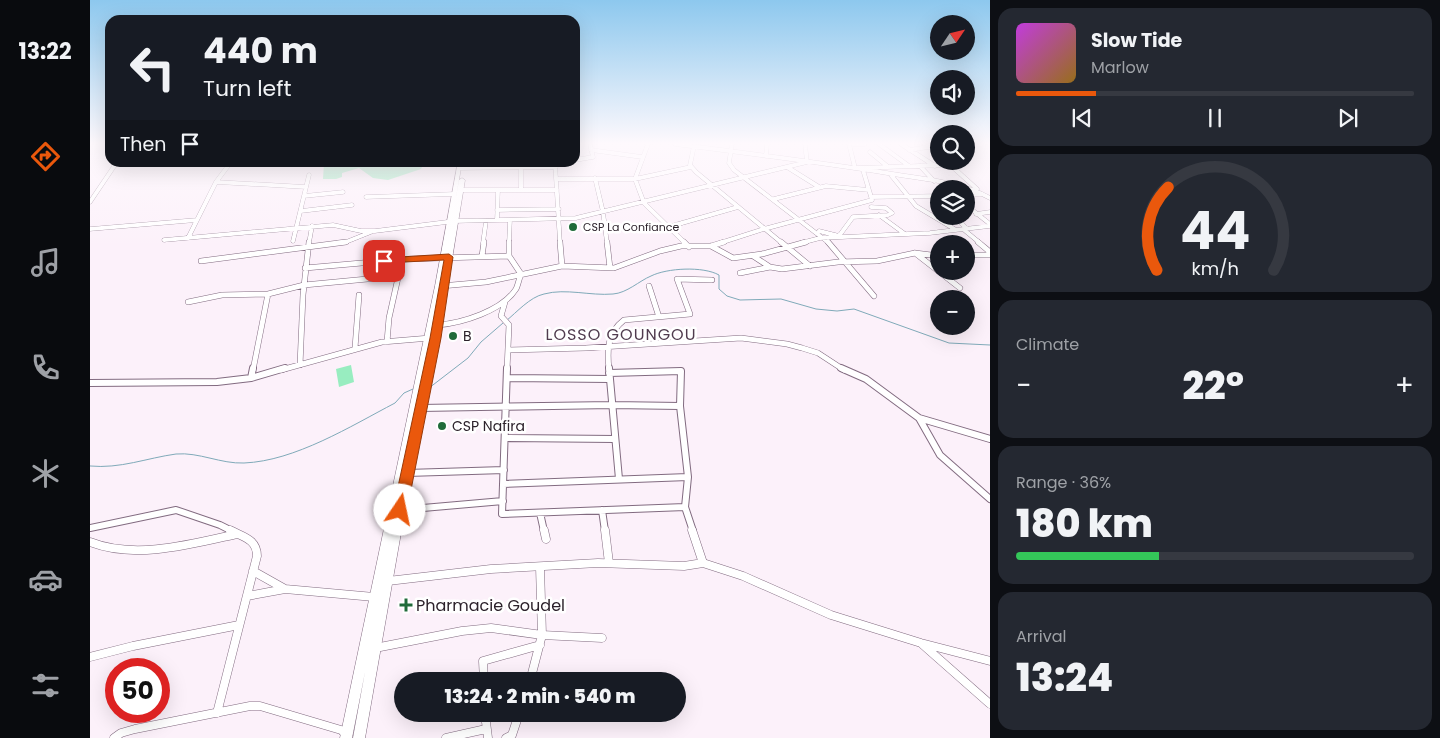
<!DOCTYPE html>
<meta charset="utf-8">
<style>
:root{--surface:#171b24;--page:#242831;--text:#f1f3f6;--muted:#9ea1a6;--line:#363941;--accent:#ea580c}
body{margin:0;font-family:Poppins,sans-serif;background:var(--page);color:var(--text);height:100vh;display:flex;flex-direction:column;font-size:19px;white-space:nowrap}
*{box-sizing:border-box;margin:0}
p{font-size:16px;color:var(--muted)}
.icon{flex:none;width:28px;height:28px;fill:none;stroke:currentColor;stroke-width:2;stroke-linecap:round;stroke-linejoin:round}
.map{position:relative;flex:1;overflow:hidden}
.drawer{display:flex;flex-direction:column;gap:8px;padding:8px;background:#0d0f14;width:450px}
.drawer>*{flex:none}
.hud{position:absolute;left:15px;top:15px;width:475px;height:152px;border-radius:15px;box-shadow:0 5px 20px #0002;background:#171b24;color:var(--text);overflow:hidden}
.needle{width:32px;rotate:55deg}
.controls{position:absolute;left:840px;top:15px;display:grid;gap:10px}
.controls a{display:grid;place-items:center;width:45px;height:45px;border-radius:50%;background:var(--surface);box-shadow:0 5px 20px #0002;font-size:25px}
.speed{position:absolute;left:15px;top:658px;display:flex;gap:10px;font-size:25px;font-weight:700;text-align:center}
.speed>*{display:grid;place-content:center;width:65px;height:65px;border-radius:50%;background:var(--surface);box-shadow:0 5px 20px #0002;line-height:1}
.speed .limit{border:8px solid #d22;background:#fff;color:#111}
.pin{position:absolute;display:grid;place-items:center;width:42px;height:42px;color:#fff;margin:-21px;border-radius:10px;box-shadow:0 2px 8px #0006}
.me{position:absolute;width:55px;margin:-28px;rotate:11deg;stroke-linejoin:round;filter:drop-shadow(0 0 4px #0008)}
.turn{display:flex;align-items:center;gap:18px;height:105px;padding:0 15px;font-size:22px}
.turn .icon{width:65px;height:65px;stroke-width:2.5}
.turn b{display:block;font-size:35px;line-height:42px}
.then{display:flex;align-items:center;height:48px;padding:0 15px;background:#0003;gap:10px;font-size:19px}
.big{font-size:38px;font-weight:800;line-height:1.1}
.drawer .widget{flex:1;display:flex;flex-direction:column;justify-content:center;gap:8px;min-width:0;padding:0 18px;border-radius:15px;background:var(--page)}
.drawer .dial{align-items:center;gap:0}
.dial svg{height:130px;overflow:visible;fill:none;stroke:var(--line);stroke-width:7;stroke-linecap:round;text-anchor:middle}
.dial text{fill:var(--text);stroke:none}
.song{display:flex;align-items:center;gap:15px}
.cover{width:60px;height:60px;border-radius:8px;background:linear-gradient(135deg,hsl(290 70% 55%),hsl(40 70% 35%))}
.played{height:5px;border-radius:2px;background:linear-gradient(90deg,var(--accent) 20%,var(--line) 20%)}
.keys{display:flex;justify-content:space-around;direction:ltr}
.heat{display:flex;justify-content:space-between;align-items:center;font-size:28px;direction:ltr}
.charge{height:8px;border-radius:4px;background:linear-gradient(90deg,#34c759 36%,var(--line) 0)}
.trip{position:absolute;left:304px;top:672px;width:292px;height:50px;border-radius:25px;background:var(--surface);box-shadow:0 5px 20px #0002;font-weight:800;line-height:50px;text-align:center}
main{display:flex;flex:1;min-height:0}
.menu{display:flex;flex-direction:column;width:90px;justify-content:space-around;align-items:center;background:#090b0e;color:var(--muted)}
.menu .icon{width:35px;height:35px}
.menu .on{color:var(--accent)}
.menu b{font-size:22px;color:var(--text)}
.map>svg:first-child{display:block}
.green{fill:#98edc0}
.lines{fill:none;stroke-linecap:round;stroke-linejoin:round}
.stream{stroke:#80aab9;stroke-width:1}
.street-far3-casing{stroke:#826b80;stroke-width:4.5}
.street-far2-casing{stroke:#826b80;stroke-width:6}
.street-far1-casing{stroke:#826b80;stroke-width:8}
.street-casing{stroke:#826b80;stroke-width:9}
.secondary-casing{stroke:#826b80;stroke-width:1}
.street-far3{stroke:#fff;stroke-width:4}
.street-far2{stroke:#fff;stroke-width:5}
.street-far1{stroke:#fff;stroke-width:6}
.street{stroke:#fff;stroke-width:8}
.secondary{fill:#fff;fill-rule:evenodd}
.route{fill:#ea580c;stroke:#983908}
.poi-dot{fill:#206b3a;stroke:#fff;stroke-width:2}
.labels{text-anchor:middle;stroke-width:5;stroke-linejoin:round;paint-order:stroke}
.far-poi-label{font-size:11px;fill:#2c222b;stroke:#fff;text-anchor:start}
.poi-label{font-size:14px;fill:#2c222b;stroke:#fff;text-anchor:start}
.quarter-label{font-size:16px;letter-spacing:1px;fill:#503b4e;stroke:#fff}
.near-poi-label{font-size:16px;fill:#2c222b;stroke:#fff;text-anchor:start}
</style>
<main>
<nav class="menu">
<b>13:22</b>
<svg class="icon on" aria-label="directions" viewBox="0 0 24 24"><path d="M12 3l9 9-9 9-9-9zM9 14v-3h6M13 9l2 2-2 2"/></svg>
<svg class="icon" aria-label="music" viewBox="0 0 24 24"><path d="M9 18V5l10-2v13"/><circle cx="6" cy="18" r="3"/><circle cx="16" cy="16" r="3"/></svg>
<svg class="icon" aria-label="phone" viewBox="0 0 24 24"><path d="M5 4h4l2 5-3 2q2 4 5 5l2-3 5 2v4C11 20 4 13 5 4z"/></svg>
<svg class="icon" aria-label="climate" viewBox="0 0 24 24"><path d="M12 3v18M4 7l16 10M4 17L20 7"/></svg>
<svg class="icon" aria-label="car" viewBox="0 0 24 24"><path d="M5 17H2v-5l4-1 3-4h7l3 4 3 1v5h-3M9 17h6M6 11h13"/><circle cx="7" cy="17" r="2"/><circle cx="17" cy="17" r="2"/></svg>
<svg class="icon" aria-label="filters" viewBox="0 0 24 24"><path d="M4 7h16M4 17h16"/><circle cx="9" cy="7" r="2"/><circle cx="15" cy="17" r="2"/></svg>
</nav>
<div class="map">
<svg width="900" height="738" viewBox="0 0 900 738">
<rect width="100%" height="100%" fill="#fcf1fa"/>
<path class="green" d="M234 163V162L334 163 331 169 298 180 283 178 269 168 252 173V177L246 179H233Z
M261 365 264 382 249 387 246 369Z"/>
<g class="lines">
<path class="stream" d="M416 321C427 312 440 297 454 294 476 288 500 296 523 294 537 293 549 281 561 276 577 268 613 266 629 275V289L637 296 650 300 691 299 726 309 747 311 764 309 859 343 900 345
M339 388 378 358 391 342 413 323
M0 466C30 469 57 458 86 454 109 452 131 464 154 463 205 461 261 426 305 403L314 393 323 389"/>
<defs>
<path id="street-far3" d="M558 144 545 179 554 203 595 243
M585 144C656 153 727 162 797 173 832 179 869 181 900 198
M642 144 639 163 644 170 739 243
M715 144 717 162
M759 144 765 168 861 165
M763 144H775
M789 144 819 166
M811 144 845 166
M838 145 849 155
M604 146 600 165 606 172 692 243
M501 150 552 157
M819 150 839 147
M780 152 797 166
M676 156 677 144
M485 160 503 157 500 144
M856 161 887 189
M465 162 470 243
M830 166 844 181
M431 167V190
M697 167 729 187
M369 168 466 167
M801 175 826 206 866 230
M505 178 513 212 517 243
M467 179H545L601 167
M126 182 216 187
M370 190H467
M876 194H891
M214 196 253 192
M276 197 364 194
M781 197 849 196
M684 199 736 186 779 190
M0 202 27 162
M876 205 900 224
M407 210 469 209
M211 211 262 205
M886 214 900 212
M789 215 815 234
M864 216 877 229
M407 220 408 190
M578 227 648 207
M0 229 107 220
M873 229 890 243
M729 231 749 236 763 217 798 215 802 213 796 208 781 207
M98 238 126 182 141 162
M74 240 243 225 271 231H285L365 221 486 218 717 162
M203 241 219 175
M219 243 222 226
M247 243 256 242 281 232
M393 243 396 221
M419 243 420 220
M630 243 674 229 782 200 773 170
M711 243 730 238 840 233 900 226"/>
<path id="street-far2" d="M517 242 520 268
M594 242 599 247
M691 242 720 266
M738 242 784 296
M888 242 900 252
M621 246 643 258 672 254 716 242
M825 253 870 288
M876 255H900
M392 256 394 242
M663 256 680 267 692 269 748 262 787 261 825 253 849 256
M111 261 256 242
M472 266 524 268 570 251 591 246H621L634 242
M215 268 317 259 419 256
M650 273 680 267
M351 286 396 282 472 266 470 242
M559 286 569 317
M98 302 132 295 178 294 214 285 309 276
M415 302 411 316 419 325 417 370
M348 325C372 323 412 311 426 289 428 285 429 279 431 274L419 256V242
M297 342 299 318 312 260
M265 348 269 295
M418 350 496 348 651 338 697 344 712 348 728 353 754 370
M210 365 213 295 219 242
M163 370 178 294
M191 370 292 342 340 338
M519 370C517 350 517 333 534 320L600 314 587 279 622 280"/>
<path id="street-far1" d="M417 368 412 514 595 507
M519 368 529 479
M751 368 776 379 829 418 850 455 900 499
M519 373 591 371 590 406 598 477 595 507 603 531
M161 378 163 368
M417 378 520 379
M0 383 127 382 161 378 195 368
M330 408 522 405 590 406
M829 418 900 439
M415 438 525 439
M317 473 414 470
M413 484 598 477
M310 510 413 501
M512 510 515 531
M450 513 454 531
M0 528 86 510 130 525 142 531"/>
<path id="street" d="M454 530 456 539
M515 530 519 563
M602 530 613 563
M0 542C45 560 102 544 147 534
M163 571 195 589 284 597
M298 581 401 569 508 563 594 566 613 563 653 576 741 615 831 643 900 661
M157 596 195 589
M832 644 900 704
M285 648 372 631 401 628 452 635 512 638
M0 657 43 646 149 625
M394 681 393 661 450 645
M440 681 452 635 450 567
M127 713 167 556C167 539 153 537 140 530
M395 714 398 738
M24 738 31 733 45 729 160 706H170L251 730 257 735
M356 738 396 729
M416 738 422 735 429 714"/>
<path id="secondary" d="M368 162H372L365 203 369 180 372 178 375 180 349 338 315 510 275 738H263L275 672 262 738H250L345 286Z"/>
</defs>
<use href="#street-far3" class="street-far3-casing"/>
<use href="#street-far2" class="street-far2-casing"/>
<use href="#street-far1" class="street-far1-casing"/>
<use href="#street" class="street-casing"/>
<use href="#secondary" class="secondary-casing"/>
<use href="#street-far3" class="street-far3"/>
<use href="#street-far2" class="street-far2"/>
<use href="#street-far1" class="street-far1"/>
<use href="#street" class="street"/>
<use href="#secondary" class="secondary"/>
</g>
<linearGradient id="sky" x2="0" y2="1"><stop stop-color="#8dc8ee"/><stop offset="0.58" stop-color="#fef9fd"/><stop offset="1" stop-color="#fef9fd" stop-opacity="0"/></linearGradient>
<rect width="900" height="247" fill="url(#sky)"/>
<path class="route" d="M359 254 363 257 351 338 317 510 315 515 310 517 305 515 303 510 340 338 354 260 294 263 290 261 294 258Z"/>
<g class="poi-dot">
<circle cx="483" cy="227" r="5"/>
<circle cx="363" cy="336" r="5"/>
<circle cx="352" cy="426" r="5"/>
<path d="M313.5 597.5h5v5h5v5h-5v5h-5v-5h-5v-5h5z"/>
</g>
<g class="labels">
<g class="far-poi-label">
<text x="493" y="231">CSP La Confiance</text>
</g>
<g class="poi-label">
<text x="373" y="341">B</text>
<text x="362" y="431">CSP Nafira</text>
</g>
<g class="quarter-label">
<text x="531" y="340">LOSSO GOUNGOU</text>
</g>
<g class="near-poi-label">
<text x="326" y="611">Pharmacie Goudel</text>
</g>
</g>
</svg>
<div class="controls">
<a><svg class="needle" viewBox="-14 -14 28 28"><path d="M0-13l5 13h-10z" fill="#e53935"/><path d="M0 13l5-13h-10z" fill="#9ea1a6"/></svg></a>
<a><svg class="icon" aria-label="sound" viewBox="0 0 24 24"><path d="M4 9h4l5-4v14l-5-4H4zM17 9q2 3 0 6"/></svg></a>
<a><svg class="icon" aria-label="search" viewBox="0 0 24 24"><circle cx="10" cy="10" r="6"/><path d="M15 15l6 6"/></svg></a>
<a><svg class="icon" aria-label="layers" viewBox="0 0 24 24"><path d="M12 4l9 5-9 5-9-5zM3 14l9 5 9-5"/></svg></a>
<a>+</a>
<a>−</a>
</div>
<div class="speed"><div class="limit">50</div></div>
<div class="pin" style="left:294px;top:261px;background:#d93025"><svg class="icon" aria-label="arrive" viewBox="0 0 24 24"><path d="M6 21V4h12l-3 4 3 4H6"/></svg></div>
<svg class="me" style="left:310px;top:510px" viewBox="-20 -20 40 40"><circle r="19" fill="#fff"/><path d="M0-13L10 11 0 6-10 11z" fill="#ea580c"/></svg>
<div class="trip">13:24 · 2 min · 540 m</div>
<div class="hud">
<div class="turn"><svg class="icon" aria-label="left" viewBox="0 0 24 24"><path d="M17 20v-9H6M10 6l-5 5 5 5"/></svg><div><b>440 m</b>Turn left</div></div>
<div class="then">Then<svg class="icon" aria-label="arrive" viewBox="0 0 24 24"><path d="M6 21V4h12l-3 4 3 4H6"/></svg></div>
</div>
</div>
<section class="drawer">
<div class="widget">
<div class="song"><i class="cover"></i><div><b>Slow Tide</b><p>Marlow</p></div></div>
<div class="played"></div>
<div class="keys"><svg class="icon" aria-label="previous" viewBox="0 0 24 24"><path d="M18 5L8 12l10 7zM5 5v14"/></svg><svg class="icon" aria-label="pause" viewBox="0 0 24 24"><path d="M8 5v14M16 5v14"/></svg><svg class="icon" aria-label="next" viewBox="0 0 24 24"><path d="M6 5l10 7-10 7zM19 5v14"/></svg></div>
</div>
<div class="widget dial"><svg viewBox="0 0 100 80">
<path d="M14 69A42 42 0 1 1 86 69"/>
<path d="M14 69A42 42 0 0 1 21 18" stroke="#ea580c"/>
<text x="50" y="56" font-size="32" font-weight="700">44</text>
<text x="50" y="72" font-size="11">km/h</text>
</svg></div>
<div class="widget"><p>Climate</p>
<div class="heat"><a>−</a><b class="big">22°</b><a>+</a></div>
</div>
<div class="widget"><p>Range · 36%</p><b class="big">180 km</b><div class="charge"></div></div>
<div class="widget"><p>Arrival</p><b class="big">13:24</b></div>
</section>
</main>
